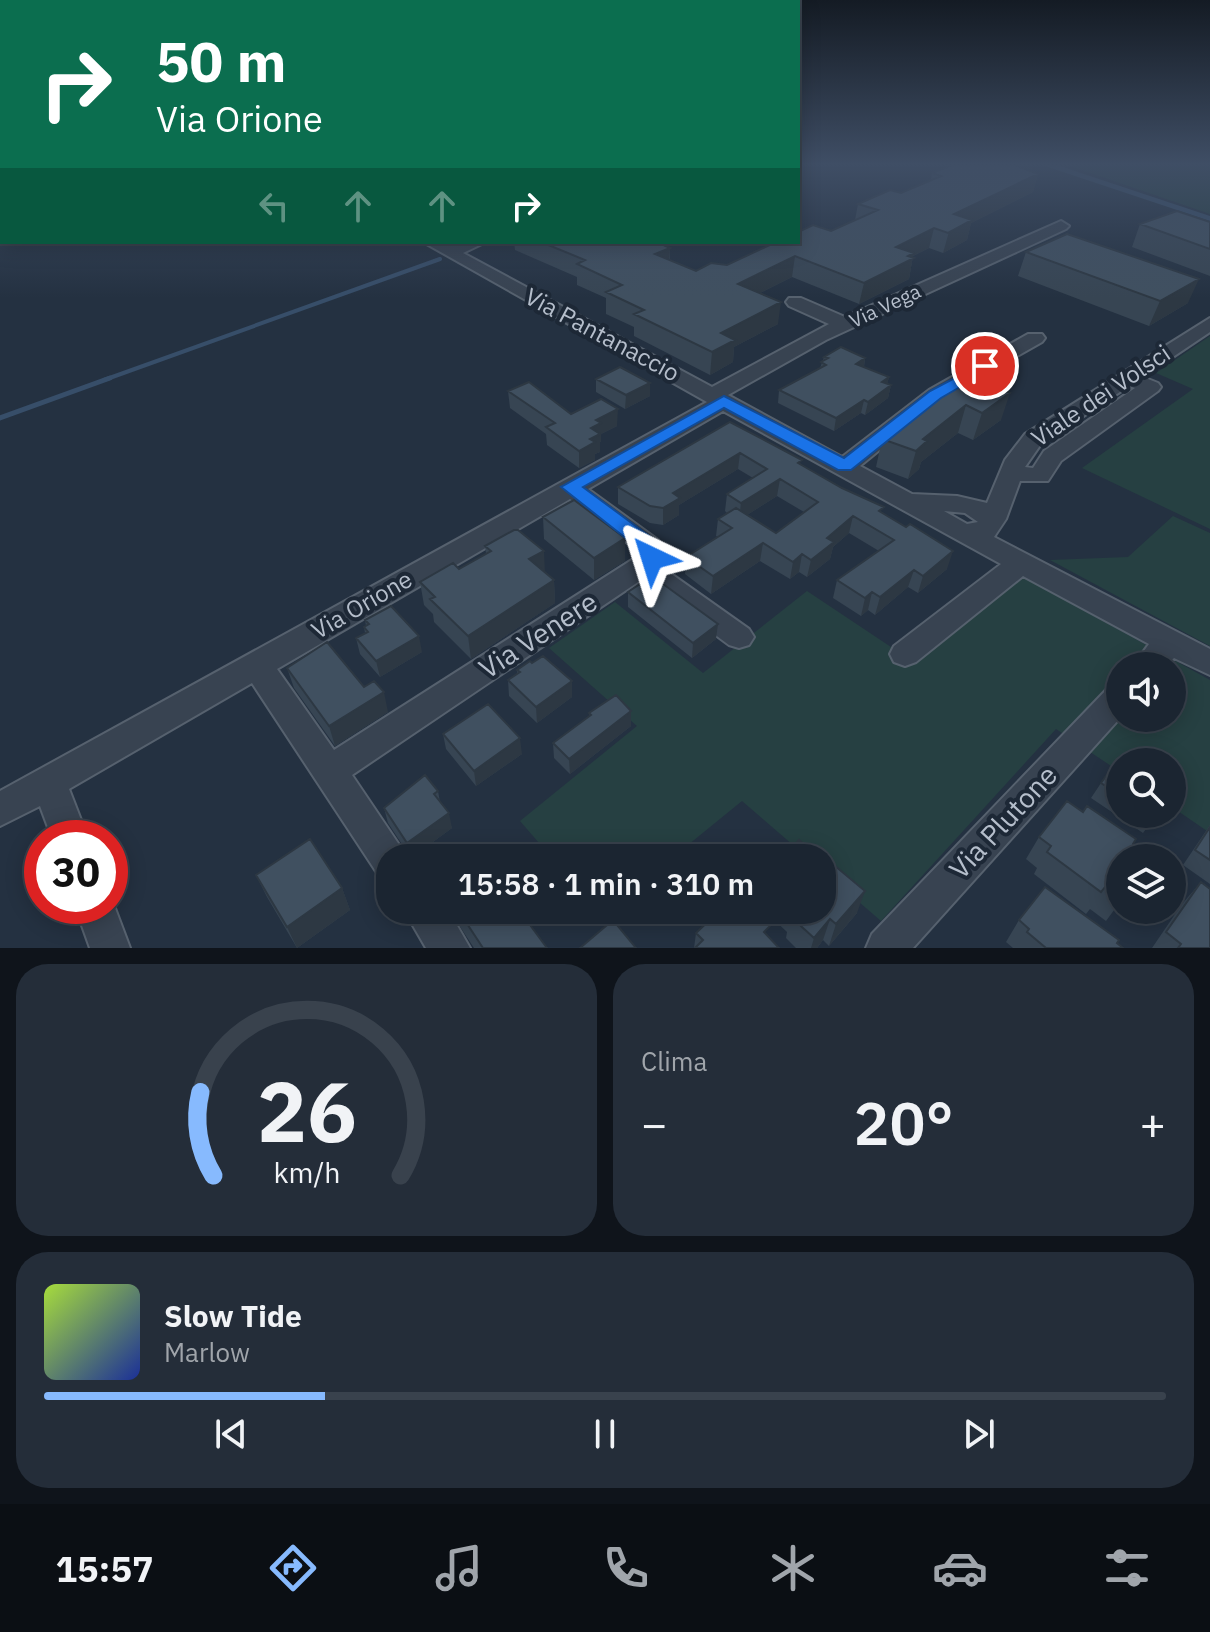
<!DOCTYPE html>
<html lang="it">
<meta charset="utf-8">
<style>
:root{--surface:#1b2531;--page:#242d39;--text:#f1f3f6;--muted:#a0a5ab;--line:#39424d;--accent:#87bafe}
body{margin:0;font-family:"IBM Plex Sans",sans-serif;background:var(--page);color:var(--text);height:100vh;display:flex;flex-direction:column;font-size:30px;white-space:nowrap}
*{box-sizing:border-box;margin:0}
p{font-size:26px;color:var(--muted)}
.icon{flex:none;width:44px;height:44px;fill:none;stroke:currentColor;stroke-width:2;stroke-linecap:round;stroke-linejoin:round}
.map{position:relative;height:948px;overflow:hidden}
.drawer{display:flex;flex-direction:column;gap:16px;padding:16px;background:#0f141b;flex:1}
.drawer>*{flex:none}
.hud{position:absolute;left:0px;top:0px;width:800px;height:244px;box-shadow:0 4px 20px #0003,0 0 0 2px var(--line);background:#0b6e4f;color:#fff;overflow:hidden}
.fabs{position:absolute;left:1106px;top:652px;display:grid;gap:16px}
.fabs a{display:grid;place-items:center;width:80px;height:80px;border-radius:50%;background:var(--surface);box-shadow:0 4px 20px #0003,0 0 0 2px var(--line);font-size:40px}
.speed{position:absolute;left:24px;top:820px;display:flex;gap:16px;font-size:40px;font-weight:700;text-align:center}
.speed>*{display:grid;place-content:center;width:104px;height:104px;border-radius:50%;background:var(--surface);box-shadow:0 4px 20px #0003,0 0 0 2px var(--line);line-height:1}
.speed .limit{border:12px solid #d22;background:#fff;color:#111}
.pin{position:absolute;display:grid;place-items:center;width:68px;height:68px;color:#fff;margin:-34px;border:4px solid #fff;border-radius:50%;box-shadow:0 2px 8px #0007}
.me{position:absolute;width:88px;margin:-44px;rotate:319deg;stroke-linejoin:round;filter:drop-shadow(0 0 6px #0008)}
.turn{display:flex;align-items:center;gap:28px;height:168px;padding:0 24px;font-size:36px}
.turn .icon{width:104px;height:104px;stroke-width:2.5}
.turn b{display:block;font-size:56px;line-height:68px}
.lanes{display:flex;align-items:center;height:76px;padding:0 24px;background:#0003;justify-content:center;gap:40px;direction:ltr}
.lanes .off{opacity:.35}
.big{font-size:60px;font-weight:600;line-height:1.1}
.drawer .widget{flex:1;display:flex;flex-direction:column;justify-content:center;gap:12px;min-width:0;padding:0 28px;border-radius:32px;background:var(--page)}
.drawer .dial{align-items:center;gap:0}
.dial svg{height:208px;overflow:visible;fill:none;stroke:var(--line);stroke-width:7;stroke-linecap:round;text-anchor:middle}
.dial text{fill:var(--text);stroke:none}
.song{display:flex;align-items:center;gap:24px}
.cover{width:96px;height:96px;border-radius:12px;background:linear-gradient(135deg,hsl(80 70% 55%),hsl(230 70% 35%))}
.played{height:8px;border-radius:4px;background:linear-gradient(90deg,var(--accent) 25%,var(--line) 25%)}
.keys{display:flex;justify-content:space-around;direction:ltr}
.heat{display:flex;justify-content:space-between;align-items:center;font-size:44px;direction:ltr}
.drawer .tiles{flex:1;display:grid;gap:16px;grid-template-columns:1fr 1fr}
.widget:last-child{grid-column:span 2}
.trip{position:absolute;left:376px;top:844px;width:460px;height:80px;border-radius:32px;background:var(--surface);box-shadow:0 4px 20px #0003,0 0 0 2px var(--line);font-weight:600;line-height:80px;text-align:center}
.dock{display:flex;height:128px;justify-content:space-around;align-items:center;background:#0b0f14;color:var(--muted)}
.dock .icon{width:56px;height:56px}
.dock .active{color:var(--accent)}
.dock b{font-size:36px;color:var(--text)}
.map>svg:first-child{display:block}
.green{fill:#264042;fill-rule:evenodd}
.water{fill:#374e69}
.lines{fill:none;stroke-linecap:round;stroke-linejoin:round}
.stream-far2{stroke:#374e69;stroke-width:3}
.stream-far1{stroke:#374e69;stroke-width:4}
.stream{stroke:#374e69;stroke-width:5}
.minor-casing{stroke:#56616e;stroke-width:4}
.minor{fill:#384351;fill-rule:evenodd}
.wall{fill:#374553;fill-rule:evenodd}
.shaded-wall{fill:#2d3843}
.building{fill:#405060;stroke:#2d3843;stroke-width:2}
.route{fill:#1a73e8;stroke:#114b97;stroke-width:2}
.labels{text-anchor:middle;stroke-width:8;stroke-linejoin:round;paint-order:stroke}
.far-street-label{font-size:20px;fill:#b5becb;stroke:#1d2836}
.street-label{font-size:24px;fill:#b5becb;stroke:#1d2836}
.near-street-label{font-size:28px;fill:#b5becb;stroke:#1d2836}
</style>
<div class="map">
<svg width="1210" height="948" viewBox="0 0 1210 948">
<rect width="100%" height="100%" fill="#243141"/>
<path class="green" d="M1067 165H1210V214Z
M1210 336V529L1082 468 1193 389 1156 373Z
M1173 516 1210 533V646L1050 560 1128 557Z
M1014 572 1210 680V833L1172 807V762H1120V772L1056 729 881 921 822 870V858H808L742 801 672 858H552L520 821 637 726 549 648 615 602 703 673 807 591 909 659ZM1120 666H1172V718H1120Z"/>
<path class="water" d="M1042 165H1057L1210 216V221Z"/>
<g class="lines">
<path class="stream-far2" d="M434 261 440 259"/>
<path class="stream-far1" d="M104 380 440 259"/>
<path class="stream" d="M0 418 110 378"/>
<defs>
<path id="minor" d="M0 189H2V197H0Z
M1061 221 1069 226 1066 229 826 340 728 395 842 457 929 390 1028 334H1042L1045 338 1042 342 943 398 860 466 912 494 957 496 987 503 1005 460 1025 434 1210 318V332L1143 377 1158 383 1161 387 1158 391 1061 461 1048 481H1020L1006 519 994 537 1210 649V675L1174 658 1166 666H1133L1149 644 1023 576 916 662 905 666 894 662 890 654 894 646 1001 564 723 411 588 489 658 540 666 551 660 566 749 629 754 637 749 645 739 648 729 645 641 580 352 775 408 858H390V878L377 873 252 683 69 789 88 838H52L40 806 0 826V791L707 402 423 242H443L450 246 462 242H486L463 253 712 387 829 324 789 306 786 302 789 298H801L845 317ZM1129 386 1135 388 1044 451 1033 468 1025 467 1041 444ZM570 499 639 552 638 556 334 750 277 669ZM944 511 965 513 978 522 967 524Z
M1120 683V718L913 948H866L872 934 1109 687Z
M110 895 130 948H90L75 906H110Z
M404 910H448L470 948H426Z"/>
</defs>
<use href="#minor" class="minor-casing"/>
<use href="#minor" class="minor"/>
</g>
<path class="wall" d="M946 165H1033L1031 171 1038 174 1033 192 971 223 967 240 943 253 929 248 913 256 909 279 859 304 792 277 760 293 778 324 734 347 733 362 710 375 634 336V327L606 314V298L577 285V277L515 250 514 242H657L670 248V260L696 271 727 265 831 231 855 220 858 204 901 193 931 180 932 173 945 168Z
M1210 222V276L1132 247 1140 224Z
M1026 252 1188 303 1149 326 1018 276Z
M824 357 865 358 864 367 889 377 887 384 891 385 888 398 865 415 861 413 834 431 778 403 779 390 820 368Z
M971 376 1001 420 973 440 958 433 921 462 919 469 908 479 876 467 882 439 887 435 888 431Z
M596 379 650 383V396L625 409 596 392Z
M508 391 571 414 617 426 601 434V441L600 442V452L595 454V460L579 468 547 445 546 434 510 408Z
M730 422 883 513 947 569 918 593 908 587 875 615 868 610 861 616 833 598 837 580 879 551 849 533 833 547 830 559 807 577 799 572 790 579 760 561 711 594 685 574 686 557 718 537 716 536 718 519 727 513 725 511 727 494 753 478 738 469 679 505V515L663 525 650 523 618 504V487ZM777 496 804 512 776 533 747 515Z
M543 517 625 561 594 580 544 539Z
M485 546 545 573 554 580 555 603 471 659 434 622 433 614 424 605 420 582 459 569 486 554Z
M628 592 716 639 692 658 628 607Z
M365 620 422 652 380 677 360 654 356 638 365 633 364 627 366 626Z
M287 668 364 687 388 712 335 746 294 688Z
M517 670 572 697 537 723 509 696 508 680 517 674Z
M631 711V726L570 774 554 758 553 743 589 717V713Z
M443 734 522 754 476 786 446 749Z
M1120 762V814H1157L1143 833 1091 798 1101 783Z
M438 791 440 802 452 828 411 858 388 823 384 808Z
M1210 825V884L1183 865Z
M1039 837 1120 858V902L1106 921 1090 909 1086 914 1034 874 1037 868 1026 859Z
M256 875 342 888 350 910 297 948 267 897Z
M1201 882 1210 948H1152L1182 904Z
M449 910H519L547 948H474Z
M754 910 694 948 696 933Z
M767 910H822L857 913 829 946 823 940 817 948H796L786 938 787 932 766 912Z
M1019 920 1117 943 1123 948H1013L1006 942Z"/>
<path class="shaded-wall" d="M1015 165H1033L1029 177Z
M1038 174 1033 192 971 223 967 240 943 253 954 214Z
M934 228 929 248 913 256 909 279 859 304 864 283 896 247Z
M670 248 669 268 655 254Z
M795 256 792 277 736 305 738 284Z
M1199 279 1188 303 1149 326 1160 301Z
M781 302 778 324 734 347 733 362 710 375 712 352 721 333Z
M865 358 863 371 856 364Z
M889 377 886 389 891 385 888 398 865 415 868 402 882 382Z
M650 383V396L625 409 626 395Z
M1010 393 1001 420 973 440 982 413Z
M864 400 861 413 834 431 836 418Z
M966 405 958 433 921 462 919 469 908 479 916 451 923 439Z
M618 409 617 426 601 434V441L600 442V452L595 454V460L579 468V451L596 420Z
M740 453 738 469 679 505V515L663 525V508L673 493Z
M780 479 777 496 739 520 741 503Z
M853 516 849 533 833 547 830 559 807 577 811 560 827 538Z
M625 538V561L594 580V558Z
M763 543 760 561 711 594 713 576Z
M544 551 545 574 529 559Z
M953 551 947 569 918 593 923 576Z
M802 554 799 572 790 579 793 562Z
M914 570 908 587 875 615 880 597Z
M554 580 555 603 471 659 468 636Z
M872 592 868 610 861 616 865 598Z
M718 624 716 639 692 658 693 643Z
M419 636 422 652 380 677 376 661Z
M572 681V697L537 723 536 707Z
M384 692 388 712 335 746 329 726Z
M631 711V726L570 774 569 759Z
M520 738 522 754 476 786 474 771Z
M449 813 452 828 411 858 407 843Z
M342 888 350 910 297 948 287 927Z
M865 891 857 913 829 946 836 924Z
M830 919 823 940 817 948H811L814 938Z"/>
<path class="building" d="M952 165H1015L1038 174 954 214 972 220 948 233 934 228 896 247 914 253 908 256 914 258 864 283 795 256 738 284 781 302 721 333 735 340 712 352 634 314 644 310 606 292 622 285 577 264 585 260 541 242H657L670 248 655 254 696 271 711 263 727 265 776 242H798V232L813 225 831 231 878 210 858 204 890 190 901 193 941 176 932 173Z
M1177 211 1210 222V249L1140 224Z
M1067 234 1199 279 1160 301 1026 252Z
M841 347 865 358 856 364 889 377 882 382 891 385 868 402 864 400 836 418 779 390 826 365 821 362 828 358 824 357Z
M620 367 650 383 626 395 596 379Z
M971 376 1010 393 982 413 966 405 923 439 927 441 916 451 882 439 891 432 888 431 918 408 921 409Z
M529 382 571 414 601 399 618 409 596 420 601 423 591 428 600 434 590 439 595 442 579 451 546 427 555 423 508 391Z
M730 422 802 460 798 463 842 488 884 507 879 511 906 527 910 524 953 551 923 576 914 570 880 597 872 592 865 598 837 580 894 540 853 516 827 538 834 542 811 560 802 554 793 562 763 543 713 576 686 557 732 528 718 519 736 508 776 533 818 502 780 479 741 503 727 494 767 469 740 453 673 493 680 498 663 508 650 506 618 487Z
M574 500 625 538 594 558 543 517Z
M514 530H518L544 551 529 559 554 580 468 636 430 599 435 597 420 582 453 563 459 569 491 551 485 546Z
M652 576 718 624 693 643 628 592Z
M391 606 419 636 376 661 356 638 368 632 364 627 369 624 365 620Z
M327 642 364 687 374 681 384 692 329 726 287 668Z
M543 656 572 681 536 707 508 680 520 672 517 670 530 661 532 663Z
M616 695 631 711 569 759 553 743 591 715 589 713Z
M488 704 520 738 474 771 443 734Z
M1120 757 1128 762H1120V795L1101 783Z
M425 775 438 791 434 794 449 813 407 843 384 808Z
M1067 801 1083 812 1087 806 1136 839 1133 844 1151 856 1150 858H1120V898L1105 887 1101 892 1047 852 1051 846 1039 837Z
M1210 827V860L1195 850Z
M310 839 342 888 287 927 256 875Z
M799 840 814 853 816 850 865 891 836 924 830 919 814 938 791 917 795 912 793 910H822V858H782Z
M488 845 498 858H471Z
M1201 882 1210 889V948H1178L1181 944 1166 932Z
M1045 887 1119 940 1117 943 1123 948H1046L1027 932 1029 929 1019 920Z
M458 910H519L547 948H483Z
M728 910H754L770 926 764 932 779 948H695L703 940 696 933 716 914 720 918Z
M613 920 636 948H580Z"/>
<linearGradient id="sky" x2="0" y2="1"><stop stop-color="#141b24"/><stop offset="0.55" stop-color="#3f4e65"/><stop offset="1" stop-color="#3f4e65" stop-opacity="0"/></linearGradient>
<rect width="1210" height="298" fill="url(#sky)"/>
<path class="route" d="M985 362 993 366 991 369 941 398 851 470H838L724 408 583 487 656 541 663 551 659 563H645L642 551 561 487 724 396 844 458 930 391Z"/>
<g class="labels">
<g class="far-street-label">
<text transform="translate(885 306) rotate(-25)" y="7">Via Vega</text>
</g>
<g class="street-label">
<text transform="translate(602 335) rotate(28)" y="8">Via Pantanaccio</text>
<text transform="translate(1101 396) rotate(-34)" y="8">Viale dei Volsci</text>
<text transform="translate(362 605) rotate(-30)" y="8">Via Orione</text>
</g>
<g class="near-street-label">
<text transform="translate(538 635) rotate(-33)" y="10">Via Venere</text>
<text transform="translate(1003 822) rotate(-47)" y="10">Via Plutone</text>
</g>
</g>
</svg>
<div class="fabs">
<a><svg class="icon" aria-label="sound" viewBox="0 0 24 24"><path d="M4 9h4l5-4v14l-5-4H4zM17 9q2 3 0 6"/></svg></a>
<a><svg class="icon" aria-label="search" viewBox="0 0 24 24"><circle cx="10" cy="10" r="6"/><path d="M15 15l6 6"/></svg></a>
<a><svg class="icon" aria-label="layers" viewBox="0 0 24 24"><path d="M12 4l9 5-9 5-9-5zM3 14l9 5 9-5"/></svg></a>
</div>
<div class="speed"><div class="limit">30</div></div>
<div class="pin" style="left:985px;top:366px;background:#d93025"><svg class="icon" aria-label="arrive" viewBox="0 0 24 24"><path d="M6 21V4h12l-3 4 3 4H6"/></svg></div>
<svg class="me" style="left:652px;top:558px" viewBox="-20 -20 40 40"><path d="M0-17L14 15 0 8-14 15z" fill="#1a73e8" stroke="#fff" stroke-width="4"/></svg>
<div class="trip">15:58 · 1 min · 310 m</div>
<div class="hud">
<div class="turn"><svg class="icon" aria-label="right" viewBox="0 0 24 24"><path d="M7 20v-9h11M14 6l5 5-5 5"/></svg><div><b>50 m</b>Via Orione</div></div>
<div class="lanes"><svg class="icon off" aria-label="left" viewBox="0 0 24 24"><path d="M17 20v-9H6M10 6l-5 5 5 5"/></svg><svg class="icon off" aria-label="ahead" viewBox="0 0 24 24"><path d="M12 20V5M6 11l6-6 6 6"/></svg><svg class="icon off" aria-label="ahead" viewBox="0 0 24 24"><path d="M12 20V5M6 11l6-6 6 6"/></svg><svg class="icon" aria-label="right" viewBox="0 0 24 24"><path d="M7 20v-9h11M14 6l5 5-5 5"/></svg></div>
</div>
</div>
<section class="drawer">
<div class="tiles">
<div class="widget dial"><svg viewBox="0 0 100 80">
<path d="M14 69A42 42 0 1 1 86 69"/>
<path d="M14 69A42 42 0 0 1 9 37" stroke="#87bafe"/>
<text x="50" y="56" font-size="32" font-weight="700">26</text>
<text x="50" y="72" font-size="11">km/h</text>
</svg></div>
<div class="widget"><p>Clima</p>
<div class="heat"><a>−</a><b class="big">20°</b><a>+</a></div>
</div>
<div class="widget">
<div class="song"><i class="cover"></i><div><b>Slow Tide</b><p>Marlow</p></div></div>
<div class="played"></div>
<div class="keys"><svg class="icon" aria-label="previous" viewBox="0 0 24 24"><path d="M18 5L8 12l10 7zM5 5v14"/></svg><svg class="icon" aria-label="pause" viewBox="0 0 24 24"><path d="M8 5v14M16 5v14"/></svg><svg class="icon" aria-label="next" viewBox="0 0 24 24"><path d="M6 5l10 7-10 7zM19 5v14"/></svg></div>
</div>
</div>
</section>
<nav class="dock">
<b>15:57</b>
<svg class="icon active" aria-label="directions" viewBox="0 0 24 24"><path d="M12 3l9 9-9 9-9-9zM9 14v-3h6M13 9l2 2-2 2"/></svg>
<svg class="icon" aria-label="music" viewBox="0 0 24 24"><path d="M9 18V5l10-2v13"/><circle cx="6" cy="18" r="3"/><circle cx="16" cy="16" r="3"/></svg>
<svg class="icon" aria-label="phone" viewBox="0 0 24 24"><path d="M5 4h4l2 5-3 2q2 4 5 5l2-3 5 2v4C11 20 4 13 5 4z"/></svg>
<svg class="icon" aria-label="climate" viewBox="0 0 24 24"><path d="M12 3v18M4 7l16 10M4 17L20 7"/></svg>
<svg class="icon" aria-label="car" viewBox="0 0 24 24"><path d="M5 17H2v-5l4-1 3-4h7l3 4 3 1v5h-3M9 17h6M6 11h13"/><circle cx="7" cy="17" r="2"/><circle cx="17" cy="17" r="2"/></svg>
<svg class="icon" aria-label="filters" viewBox="0 0 24 24"><path d="M4 7h16M4 17h16"/><circle cx="9" cy="7" r="2"/><circle cx="15" cy="17" r="2"/></svg>
</nav>
